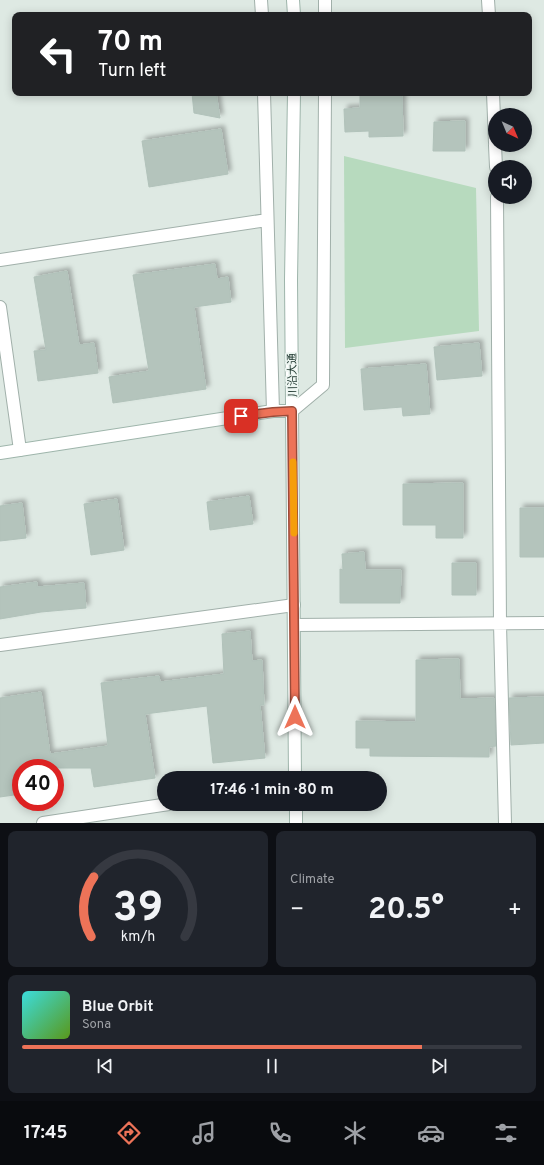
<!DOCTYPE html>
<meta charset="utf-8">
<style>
:root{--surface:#171b24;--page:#20242c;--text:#f1f3f6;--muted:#9ea1a6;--line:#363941;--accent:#ed7358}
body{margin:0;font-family:Overpass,"Noto Sans JP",sans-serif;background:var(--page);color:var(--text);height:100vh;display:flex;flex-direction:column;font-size:15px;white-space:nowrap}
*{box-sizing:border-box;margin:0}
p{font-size:13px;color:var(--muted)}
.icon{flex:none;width:22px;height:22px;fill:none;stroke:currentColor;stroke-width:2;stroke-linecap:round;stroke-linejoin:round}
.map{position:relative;height:823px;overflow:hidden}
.drawer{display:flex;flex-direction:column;gap:8px;padding:8px;background:#0d0f14;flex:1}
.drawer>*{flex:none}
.top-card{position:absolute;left:12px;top:12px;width:520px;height:84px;border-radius:8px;box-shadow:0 2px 10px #0003;background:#202124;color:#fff;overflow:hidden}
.needle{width:26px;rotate:136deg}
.buttons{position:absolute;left:488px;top:108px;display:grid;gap:8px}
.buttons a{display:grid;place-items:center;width:44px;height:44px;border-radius:50%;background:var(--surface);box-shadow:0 2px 10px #0003;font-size:20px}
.speed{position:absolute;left:12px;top:759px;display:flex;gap:8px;font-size:20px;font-weight:700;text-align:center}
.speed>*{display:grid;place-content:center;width:52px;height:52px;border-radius:50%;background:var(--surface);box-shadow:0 2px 10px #0003;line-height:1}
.speed .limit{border:6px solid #d22;background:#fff;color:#111}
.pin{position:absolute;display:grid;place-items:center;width:34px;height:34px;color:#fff;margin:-17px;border-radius:8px;box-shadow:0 2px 6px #0006}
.me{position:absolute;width:44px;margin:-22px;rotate:0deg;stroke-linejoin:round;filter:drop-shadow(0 0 3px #0008)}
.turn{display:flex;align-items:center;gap:14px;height:84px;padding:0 20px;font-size:18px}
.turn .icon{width:52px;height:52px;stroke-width:2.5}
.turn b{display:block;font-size:28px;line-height:34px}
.big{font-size:30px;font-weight:700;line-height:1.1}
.drawer .widget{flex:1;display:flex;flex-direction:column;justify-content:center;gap:6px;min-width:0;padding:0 14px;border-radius:8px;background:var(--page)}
.drawer .dial{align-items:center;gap:0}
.dial svg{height:104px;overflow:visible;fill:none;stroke:var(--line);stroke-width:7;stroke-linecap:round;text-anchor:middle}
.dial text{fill:var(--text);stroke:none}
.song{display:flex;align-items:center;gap:12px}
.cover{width:48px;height:48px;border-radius:6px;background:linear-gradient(135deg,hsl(180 70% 55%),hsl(90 70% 35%))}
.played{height:4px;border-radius:2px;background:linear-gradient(90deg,var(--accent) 80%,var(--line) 80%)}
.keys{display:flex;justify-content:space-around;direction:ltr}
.heat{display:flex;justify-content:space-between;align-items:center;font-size:22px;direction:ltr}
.drawer .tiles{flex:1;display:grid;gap:8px;grid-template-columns:1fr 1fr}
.widget:last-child{grid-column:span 2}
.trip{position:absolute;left:157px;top:771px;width:230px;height:40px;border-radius:20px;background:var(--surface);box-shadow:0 2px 10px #0003;font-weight:700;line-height:40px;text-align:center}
.tabs{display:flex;height:64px;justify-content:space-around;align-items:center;background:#090b0e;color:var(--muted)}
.tabs .icon{width:28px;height:28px}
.tabs .selected{color:var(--accent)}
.tabs b{font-size:18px;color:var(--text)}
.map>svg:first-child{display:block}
.green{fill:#b7dabe}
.building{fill:#b4c4bc;stroke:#b1c2ba;filter:url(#shadow)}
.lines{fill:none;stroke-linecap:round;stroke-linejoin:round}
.street-casing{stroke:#a1b0aa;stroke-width:14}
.secondary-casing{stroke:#9eb5ab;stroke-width:14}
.street{stroke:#fff;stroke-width:12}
.secondary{stroke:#fff;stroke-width:12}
.route-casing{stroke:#9a4b39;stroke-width:10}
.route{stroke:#ed7358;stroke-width:7}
.slow{stroke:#f59e0b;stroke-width:7}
.labels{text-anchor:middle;stroke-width:3.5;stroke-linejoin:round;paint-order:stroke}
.street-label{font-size:11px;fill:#203830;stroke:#eef6f2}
</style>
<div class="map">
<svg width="544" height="823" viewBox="0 0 544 823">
<defs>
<filter id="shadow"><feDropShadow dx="3.5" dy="-3.5" stdDeviation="2" flood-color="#0004"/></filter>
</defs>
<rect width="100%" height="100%" fill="#dee9e3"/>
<path class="green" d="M344 156 476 188 479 331 345 348Z"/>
<path class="building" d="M192 93H216L220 118 194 113Z
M360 93H402L403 136 369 137V131L345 132 344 109 360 108Z
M465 121V151H433L434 122Z
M221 129 228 174 149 187 142 141Z
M215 264 217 279 228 277 231 302 194 307 206 389 113 403 109 377 149 371 133 275Z
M67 271 79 345 94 343 98 373 38 381 34 351 46 350 34 277Z
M479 343 482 376 437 380 434 347Z
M426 364 430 414 403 416 402 407 364 410 361 369Z
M463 483V538H436V525H403V484Z
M249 496 253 524 210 530 207 502Z
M117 499 124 550 91 555 84 504Z
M22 503 26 538 0 541V506Z
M520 508H544V557H520Z
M364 552 365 570H401L400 603H340V569L343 570 342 554Z
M452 563H476V595H452Z
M37 582V587L84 583 86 608 41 612 0 619V587Z
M250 631 252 661 262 660 264 705H260L265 758 213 763 207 706 145 714 155 778 94 787 91 768H21V794L0 797V698L41 692 50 754 108 746 101 683 159 676 160 682 224 674 222 634Z
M459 659 460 699 494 698 496 746 489 747V757L370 756V748H356V721L416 722V660Z
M544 697V743L511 745 509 698Z"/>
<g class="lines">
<defs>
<path id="street" d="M261 0 262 15
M488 0 489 15
M325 15V0
M264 93 273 411
M493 93 495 143
M495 145 496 167
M497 197 500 624 505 823
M0 260 267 220
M0 307 20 450
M292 411 323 385 325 93
M295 625 544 623
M0 645 294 605
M43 823 169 804"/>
<path id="secondary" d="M293 0 294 15
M294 93 291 280 295 778
M0 453 273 411H292
M296 804V823"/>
</defs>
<use href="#street" class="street-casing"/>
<use href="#secondary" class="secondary-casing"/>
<use href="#street" class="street"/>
<use href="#secondary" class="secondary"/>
</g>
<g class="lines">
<defs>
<path id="route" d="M241 416 273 412 292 411 295 717"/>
</defs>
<use href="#route" class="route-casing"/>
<use href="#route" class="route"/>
<path class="slow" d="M293 462 294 533"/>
</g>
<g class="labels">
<g class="street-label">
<text transform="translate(292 375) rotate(-91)" y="4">川沿大通</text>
</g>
</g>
</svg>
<div class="buttons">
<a><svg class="needle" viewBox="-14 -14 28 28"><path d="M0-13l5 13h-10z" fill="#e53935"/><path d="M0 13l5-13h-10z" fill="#9ea1a6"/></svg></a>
<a><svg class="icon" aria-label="sound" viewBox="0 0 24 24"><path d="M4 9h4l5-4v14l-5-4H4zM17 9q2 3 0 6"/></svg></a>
</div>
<div class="speed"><div class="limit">40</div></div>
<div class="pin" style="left:241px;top:416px;background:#d93025"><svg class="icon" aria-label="arrive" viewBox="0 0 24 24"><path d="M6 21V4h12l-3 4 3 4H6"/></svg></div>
<svg class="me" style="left:295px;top:717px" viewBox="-20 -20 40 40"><path d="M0-17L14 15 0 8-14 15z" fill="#ed7358" stroke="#fff" stroke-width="4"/></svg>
<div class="trip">17:46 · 1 min · 80 m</div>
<div class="top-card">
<div class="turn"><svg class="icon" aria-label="left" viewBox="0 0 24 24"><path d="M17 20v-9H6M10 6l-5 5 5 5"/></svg><div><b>70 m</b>Turn left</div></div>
</div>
</div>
<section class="drawer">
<div class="tiles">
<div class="widget dial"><svg viewBox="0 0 100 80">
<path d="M14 69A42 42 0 1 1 86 69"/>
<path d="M14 69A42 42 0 0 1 16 23" stroke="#ed7358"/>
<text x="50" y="56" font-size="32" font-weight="700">39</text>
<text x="50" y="72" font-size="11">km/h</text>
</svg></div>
<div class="widget"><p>Climate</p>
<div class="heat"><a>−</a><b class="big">20.5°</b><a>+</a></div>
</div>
<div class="widget">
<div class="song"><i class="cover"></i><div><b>Blue Orbit</b><p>Sona</p></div></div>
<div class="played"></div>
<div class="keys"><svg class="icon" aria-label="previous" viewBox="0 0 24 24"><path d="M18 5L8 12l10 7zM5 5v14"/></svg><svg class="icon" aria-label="pause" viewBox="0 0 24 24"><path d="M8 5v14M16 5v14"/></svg><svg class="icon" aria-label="next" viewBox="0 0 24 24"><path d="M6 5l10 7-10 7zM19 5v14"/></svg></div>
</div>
</div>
</section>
<nav class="tabs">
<b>17:45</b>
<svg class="icon selected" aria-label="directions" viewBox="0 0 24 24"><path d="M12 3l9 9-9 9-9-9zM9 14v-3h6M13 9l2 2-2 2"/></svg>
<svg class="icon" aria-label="music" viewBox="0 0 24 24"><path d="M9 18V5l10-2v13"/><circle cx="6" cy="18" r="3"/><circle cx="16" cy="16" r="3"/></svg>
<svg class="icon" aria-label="phone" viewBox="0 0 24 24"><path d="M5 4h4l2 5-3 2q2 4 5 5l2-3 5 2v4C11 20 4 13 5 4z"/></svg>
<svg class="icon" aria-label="climate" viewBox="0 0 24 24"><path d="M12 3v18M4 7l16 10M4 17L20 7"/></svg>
<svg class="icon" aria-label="car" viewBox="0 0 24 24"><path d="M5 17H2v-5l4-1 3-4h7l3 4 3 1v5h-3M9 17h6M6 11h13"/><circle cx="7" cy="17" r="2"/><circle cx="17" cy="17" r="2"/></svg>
<svg class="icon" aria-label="filters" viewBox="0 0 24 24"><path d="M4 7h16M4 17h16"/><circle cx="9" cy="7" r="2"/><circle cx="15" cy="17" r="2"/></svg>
</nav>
